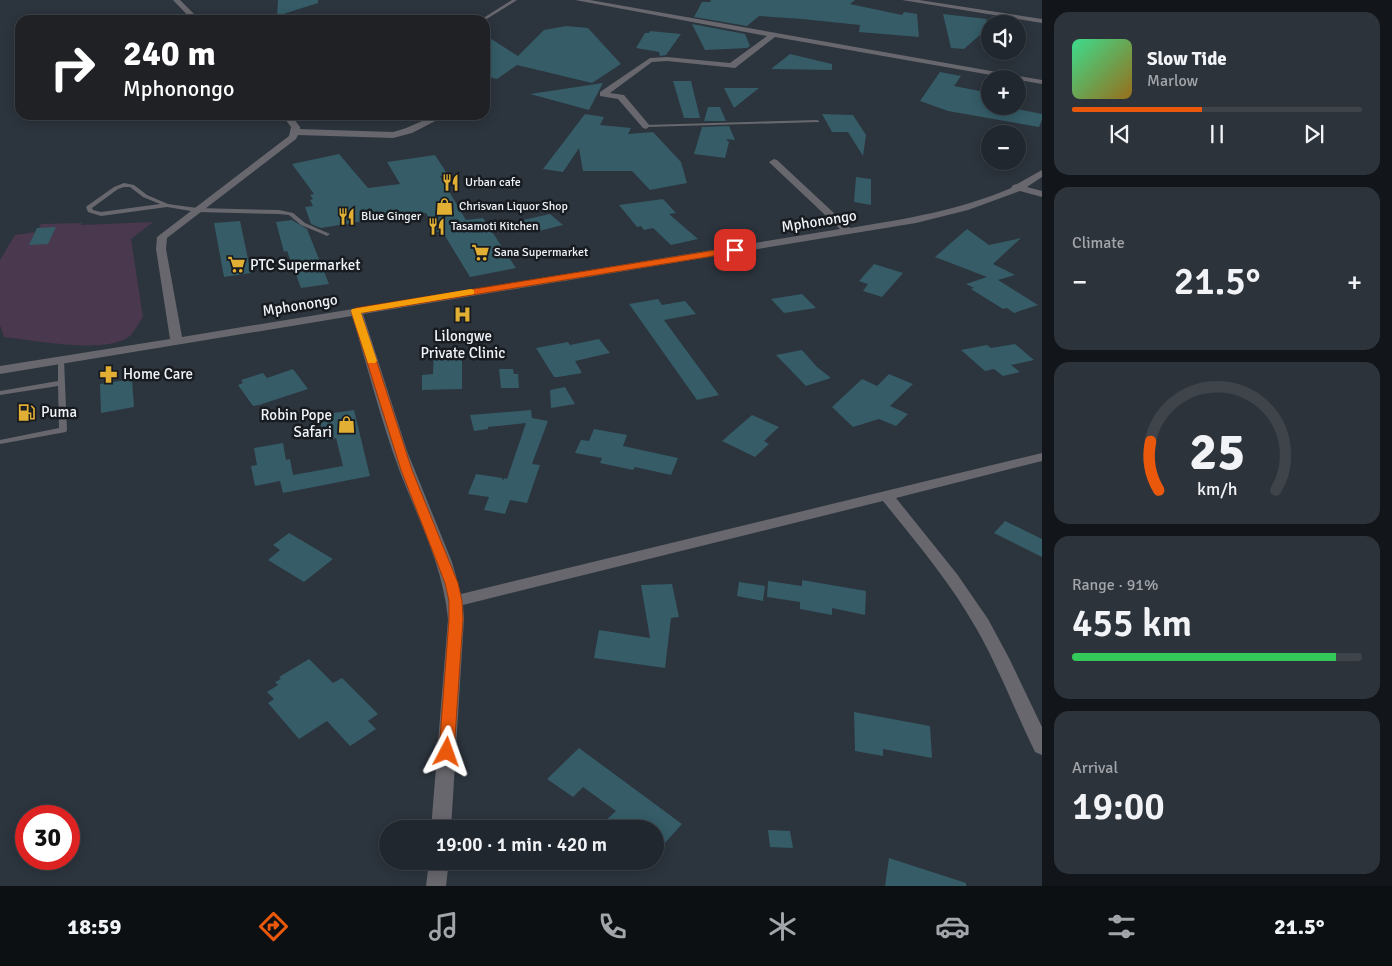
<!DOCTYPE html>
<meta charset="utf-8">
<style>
:root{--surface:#21272e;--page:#2d333a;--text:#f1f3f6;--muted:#a2a5aa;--line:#3e444a;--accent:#ea580c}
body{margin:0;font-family:Signika,sans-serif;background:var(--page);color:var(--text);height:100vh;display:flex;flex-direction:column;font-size:19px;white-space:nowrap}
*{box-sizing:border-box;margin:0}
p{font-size:16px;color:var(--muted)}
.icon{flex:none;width:28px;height:28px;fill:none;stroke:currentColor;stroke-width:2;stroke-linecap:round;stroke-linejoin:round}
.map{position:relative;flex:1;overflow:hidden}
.sheet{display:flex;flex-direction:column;gap:12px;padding:12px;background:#121519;width:350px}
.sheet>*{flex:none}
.hud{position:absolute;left:15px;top:15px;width:475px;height:105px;border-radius:15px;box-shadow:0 2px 12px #0003,0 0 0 1px var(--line);background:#202124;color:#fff;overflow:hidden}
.tools{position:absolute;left:981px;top:15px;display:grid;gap:10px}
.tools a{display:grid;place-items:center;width:45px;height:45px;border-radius:50%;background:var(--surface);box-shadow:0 2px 12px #0003,0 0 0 1px var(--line);font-size:25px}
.speed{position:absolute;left:15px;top:805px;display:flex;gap:10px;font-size:25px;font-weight:700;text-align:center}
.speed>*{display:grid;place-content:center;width:65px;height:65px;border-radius:50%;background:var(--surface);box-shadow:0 2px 12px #0003,0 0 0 1px var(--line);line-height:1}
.speed .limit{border:8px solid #d22;background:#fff;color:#111}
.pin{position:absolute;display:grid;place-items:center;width:42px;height:42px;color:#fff;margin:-21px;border-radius:10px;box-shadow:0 2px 8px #0006}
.me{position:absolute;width:55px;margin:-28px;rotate:4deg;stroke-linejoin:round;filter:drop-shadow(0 0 4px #0008)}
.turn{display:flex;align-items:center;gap:18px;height:105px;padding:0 25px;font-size:22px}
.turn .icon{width:65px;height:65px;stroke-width:2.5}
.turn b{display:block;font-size:35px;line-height:42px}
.big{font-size:38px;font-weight:600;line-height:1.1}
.sheet .tile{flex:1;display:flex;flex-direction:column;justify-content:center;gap:8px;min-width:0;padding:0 18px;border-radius:15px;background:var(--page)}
.sheet .dial{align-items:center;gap:0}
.dial svg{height:130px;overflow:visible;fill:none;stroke:var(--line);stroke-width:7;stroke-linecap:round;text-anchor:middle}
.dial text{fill:var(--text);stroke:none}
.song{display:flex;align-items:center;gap:15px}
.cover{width:60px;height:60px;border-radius:8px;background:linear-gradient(135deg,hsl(150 70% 55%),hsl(40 70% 35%))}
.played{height:5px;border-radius:2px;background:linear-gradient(90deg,var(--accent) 45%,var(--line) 45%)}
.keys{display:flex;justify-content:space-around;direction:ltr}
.heat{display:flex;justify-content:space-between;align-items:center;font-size:28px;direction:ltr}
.charge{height:8px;border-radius:4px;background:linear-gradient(90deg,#34c759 91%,var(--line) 0)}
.trip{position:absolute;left:379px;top:820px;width:285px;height:50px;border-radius:25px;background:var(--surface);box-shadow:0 2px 12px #0003,0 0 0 1px var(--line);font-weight:600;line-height:50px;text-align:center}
.tabs{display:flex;height:80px;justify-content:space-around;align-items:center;background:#0d1012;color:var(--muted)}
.tabs .icon{width:35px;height:35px}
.tabs .selected{color:var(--accent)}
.tabs b{font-size:22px;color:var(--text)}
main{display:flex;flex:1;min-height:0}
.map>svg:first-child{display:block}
.green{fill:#49384e}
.building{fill:#355c67}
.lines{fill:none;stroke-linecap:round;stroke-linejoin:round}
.service{fill:#67676d;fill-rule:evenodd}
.minor{fill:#67676d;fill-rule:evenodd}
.route{fill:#ea580c;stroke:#983908}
.slow{fill:#f59e0b}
.labels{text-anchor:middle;stroke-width:5;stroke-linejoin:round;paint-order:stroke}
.far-poi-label{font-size:12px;fill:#eff4fa;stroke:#181b1f;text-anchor:start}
.street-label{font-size:15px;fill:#eff4fa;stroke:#181b1f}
.poi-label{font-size:15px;fill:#eff4fa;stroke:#181b1f;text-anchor:start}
</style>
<main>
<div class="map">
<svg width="1042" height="886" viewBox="0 0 1042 886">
<rect width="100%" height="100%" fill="#2c343d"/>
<path class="green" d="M153 222 131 239 143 317C139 322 135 331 130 336 107 355 32 340 4 337L0 325V260L15 235 37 232 41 224 82 223 81 225Z"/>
<path class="building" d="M278 0H318V3L277 16Z
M711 0H855L850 4 902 15 904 12 917 14 919 37 859 32 860 25 802 19 759 16 747 26 694 17 702 2H710Z
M943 14 987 19 986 21 995 22 990 24V26L964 49 951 48Z
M692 24 745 34 750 46 747 48 705 50Z
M566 26 588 28 621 64 592 83 517 65 497 79 485 76V35L518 56 544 30Z
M650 31 681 34 666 55 660 56 659 52 636 48 645 33H649Z
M790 54 832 64V70L771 69Z
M940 72 961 76 954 86 990 93V106H1002L1042 114V120L1039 127 948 111 920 101Z
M673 81H691L700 118H684Z
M603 83 589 110 530 94Z
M724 88H759L734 108Z
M708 107H720L726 121H704Z
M585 114 604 117 600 125 631 128 628 134 653 132 681 162 687 183 650 190 632 171H583L579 148 563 172 543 169Z
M822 114 853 115 866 135 863 156 848 132H832Z
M729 126 735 140 726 139 729 142 725 158 694 154 702 127Z
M339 154 368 188 400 184 387 162 435 155 448 175 440 176 466 220 483 218 516 268 470 277 442 231 437 232 426 213 395 218 394 216 321 228 311 224 305 207 313 206 310 200 313 199 310 195 314 194 292 164Z
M856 177 871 179V205L854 202Z
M663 199 676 213 669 214 698 239 671 245 653 228 644 230 641 226 637 227 619 205Z
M550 214 563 225 535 232 523 220Z
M292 220 307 229 329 284 301 288 287 251 284 252 276 222Z
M240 221 251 273 224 277 214 223Z
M56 227 48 244 29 245 37 228Z
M967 229 989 245 1021 238 993 264 1015 275 998 280 1038 305 1014 313 1007 308 1003 309 971 289 974 288 966 284 987 277 935 257Z
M874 264 903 273 882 297 863 291 868 284 859 281Z
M802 294 816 308 784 313 771 299Z
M658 299 662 305 685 301 696 314 664 320 719 395 697 400 629 304Z
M599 339 610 353 575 361 582 373 558 377H554L536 348 568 342 570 345Z
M1015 344 1034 360 1011 365 1020 372 1003 376 994 369 985 371 961 350 987 345 991 348Z
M434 349H462V389L422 390V375L433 374Z
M802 350 817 367 831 378 806 386 776 355Z
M293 369 308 389 259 405 253 406 238 385 243 383 241 380 263 373 267 378Z
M499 369H513L514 374H518L519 388H501Z
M889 374 913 384 890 406 908 414 896 426 879 419 853 427 832 407 862 379 877 386Z
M132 379 134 407 101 413 100 384Z
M565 387 575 404 551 408 550 390Z
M354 410 370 476 283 493 280 481 255 486 251 466 257 465 254 448 283 443 286 460 290 459 293 475 343 466 336 438 327 440 325 432H322L319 415Z
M531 410 532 418 548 421 532 464 540 465 527 503 510 500 505 514 484 510 489 497 468 494 476 474 502 478 503 481 504 478 507 479 526 423 488 427V429L474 431 470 415Z
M752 415 779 427 764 441 769 444 755 457 722 441Z
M594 429 627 435 623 446 678 458 671 475 635 467 633 470 600 463 602 458 575 453 581 440 589 441Z
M1005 521 1042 539V557L994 533Z
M289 533 333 559 304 582 268 560 280 550 273 545Z
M802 580 866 591 865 615 832 608V615L800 609V602L767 597 768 581 802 586Z
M739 582 765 586 763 601 737 596Z
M672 584 679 617 671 618 665 668 594 658 599 630 650 638 641 585Z
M309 659 333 683 342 678 378 714 368 721 376 729 350 746 327 721 299 739 268 703 274 699 267 692 278 685 275 682 281 679 279 677Z
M854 712 930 726 932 758 883 749V756L855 751Z
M579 748 682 824 655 854V829H613L604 822 616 811 583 787 573 797 547 779Z
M768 830 790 831 793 848 770 847Z
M889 858 966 883V886H885Z"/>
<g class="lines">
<path class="service" d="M512 0H517L485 20H480Z
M262 15 265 16 260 20H256Z
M817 120 819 121V122L646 127 644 126 646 125Z
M124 183 134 185 147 195 168 204 197 208 279 210 293 213 305 223 330 234 327 236 325 235 301 225 289 215 279 214 197 212 167 207 101 216 88 212 86 207 87 206 114 187ZM124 187H130L143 197 160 204 101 212 93 210 92 208 118 189Z
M61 358 64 360 67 430 66 432 0 444V440L59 428 58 386 0 395V391L58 381V360Z"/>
<path class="minor" d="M173 0H180L200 20H192Z
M575 0H590L1042 80V84L775 37 735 68 667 61 652 62 610 93 624 95 650 126 646 129 643 128 618 99 600 96V92L650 58 667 57 730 63 767 36Z
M902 0H919L1042 19V23Z
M282 115H291L300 127V129L393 132C412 128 428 115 447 115L412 133 393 138 298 135 296 139 167 238 166 249 182 337 840 229 771 164 769 162 774 159 777 160 850 228C906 219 960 210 1011 188L1013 185 1017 184 1042 170V177L1027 187 1042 191V197L1020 191 968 210 916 223 363 314 407 451 452 562 461 594 1042 453V461L896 498 957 574 988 619 1009 658 1042 727V755L1035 752C1015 711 999 668 976 628 950 582 916 542 883 501L463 605 464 619 451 829H431L448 619C443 566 419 521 400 472 381 421 368 368 352 316L0 374V366L170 339 156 249 157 237 289 136 291 127Z
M429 861H449L446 886H426Z"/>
</g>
<path class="route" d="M735 247 738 248V252L361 313 412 470 458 583 462 601 463 619 454 752 452 757 447 759 441 757 439 752 449 619V601L445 583 401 470 351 311 356 308Z"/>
<path class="slow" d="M471 289 474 290V294L361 313 377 361 375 363H368L351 311 352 309Z"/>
<defs>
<symbol id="restaurant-bare" viewBox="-9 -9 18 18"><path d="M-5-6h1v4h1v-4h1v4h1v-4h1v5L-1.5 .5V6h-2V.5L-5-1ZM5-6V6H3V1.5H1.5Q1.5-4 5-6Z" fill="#e1af34" stroke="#181b1f" stroke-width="2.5" paint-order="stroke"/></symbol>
<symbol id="shop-bare" viewBox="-9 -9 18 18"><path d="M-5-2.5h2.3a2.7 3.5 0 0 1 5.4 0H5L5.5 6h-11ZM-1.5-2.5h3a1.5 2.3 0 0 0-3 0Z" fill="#e1af34" stroke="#181b1f" stroke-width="2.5" paint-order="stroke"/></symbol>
<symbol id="supermarket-bare" viewBox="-9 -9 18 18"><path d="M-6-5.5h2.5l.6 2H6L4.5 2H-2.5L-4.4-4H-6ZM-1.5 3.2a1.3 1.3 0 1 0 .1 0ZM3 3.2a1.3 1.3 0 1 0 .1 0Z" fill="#e1af34" stroke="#181b1f" stroke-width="2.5" paint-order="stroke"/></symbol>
<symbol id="hospital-bare" viewBox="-9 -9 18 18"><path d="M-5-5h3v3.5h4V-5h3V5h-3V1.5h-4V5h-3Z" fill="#e1af34" stroke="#181b1f" stroke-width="2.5" paint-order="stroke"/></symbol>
<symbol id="pharmacy-bare" viewBox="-9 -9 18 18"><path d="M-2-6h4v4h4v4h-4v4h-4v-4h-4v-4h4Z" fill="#e1af34" stroke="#181b1f" stroke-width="2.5" paint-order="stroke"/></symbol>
<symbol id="fuel-bare" viewBox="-9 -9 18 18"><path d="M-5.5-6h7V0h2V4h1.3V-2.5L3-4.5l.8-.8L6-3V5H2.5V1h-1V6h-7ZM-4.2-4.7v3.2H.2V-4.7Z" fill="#e1af34" stroke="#181b1f" stroke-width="2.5" paint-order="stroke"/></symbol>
</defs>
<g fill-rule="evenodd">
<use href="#restaurant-bare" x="438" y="170" width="25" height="25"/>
<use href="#shop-bare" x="432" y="194" width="25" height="25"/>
<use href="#restaurant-bare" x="334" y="204" width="25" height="25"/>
<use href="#restaurant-bare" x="424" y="214" width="25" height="25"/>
<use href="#supermarket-bare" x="468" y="240" width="25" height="25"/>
<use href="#supermarket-bare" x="224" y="252" width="25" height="25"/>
<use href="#hospital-bare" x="450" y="302" width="25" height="25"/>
<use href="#pharmacy-bare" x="96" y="362" width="25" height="25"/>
<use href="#fuel-bare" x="14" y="400" width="25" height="25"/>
<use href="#shop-bare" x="334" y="412" width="25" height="25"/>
</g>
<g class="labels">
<g class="far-poi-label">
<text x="465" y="186">Urban cafe</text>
<text x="459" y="210">Chrisvan Liquor Shop</text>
<text x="361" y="220">Blue Ginger</text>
<text x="451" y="230">Tasamoti Kitchen</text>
<text x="494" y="256">Sana Supermarket</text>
</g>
<g class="street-label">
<text transform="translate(819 221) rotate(-9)" y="5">Mphonongo</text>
<text transform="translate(300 305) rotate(-9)" y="5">Mphonongo</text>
</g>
<g class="poi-label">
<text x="250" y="270">PTC Supermarket</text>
<text x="463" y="341" text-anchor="middle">Lilongwe<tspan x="463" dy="17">Private Clinic</tspan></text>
<text x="123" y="379">Home Care</text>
<text x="41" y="417">Puma</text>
<text x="332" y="420" text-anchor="end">Robin Pope<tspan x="332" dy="17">Safari</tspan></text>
</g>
</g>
</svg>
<div class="tools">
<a><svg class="icon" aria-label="sound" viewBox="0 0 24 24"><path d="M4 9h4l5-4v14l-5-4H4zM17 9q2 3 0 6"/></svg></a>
<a>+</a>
<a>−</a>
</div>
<div class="speed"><div class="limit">30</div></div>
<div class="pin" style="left:735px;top:250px;background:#d93025"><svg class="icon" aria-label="arrive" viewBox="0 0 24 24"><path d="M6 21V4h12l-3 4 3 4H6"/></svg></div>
<svg class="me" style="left:447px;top:752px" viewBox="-20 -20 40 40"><path d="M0-17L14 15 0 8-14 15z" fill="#ea580c" stroke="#fff" stroke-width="4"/></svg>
<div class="trip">19:00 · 1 min · 420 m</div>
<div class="hud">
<div class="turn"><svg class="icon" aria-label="right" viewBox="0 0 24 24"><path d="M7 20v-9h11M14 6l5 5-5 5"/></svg><div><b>240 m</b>Mphonongo</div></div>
</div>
</div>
<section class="sheet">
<div class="tile">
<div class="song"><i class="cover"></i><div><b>Slow Tide</b><p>Marlow</p></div></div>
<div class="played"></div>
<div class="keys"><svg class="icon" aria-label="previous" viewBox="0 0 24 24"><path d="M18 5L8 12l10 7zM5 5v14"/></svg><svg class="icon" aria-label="pause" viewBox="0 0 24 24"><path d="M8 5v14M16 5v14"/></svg><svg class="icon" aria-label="next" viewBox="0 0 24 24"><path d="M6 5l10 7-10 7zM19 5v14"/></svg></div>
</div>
<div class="tile"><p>Climate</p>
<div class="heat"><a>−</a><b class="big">21.5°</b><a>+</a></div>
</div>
<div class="tile dial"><svg viewBox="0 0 100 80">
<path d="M14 69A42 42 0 1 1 86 69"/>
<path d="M14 69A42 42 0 0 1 9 39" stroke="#ea580c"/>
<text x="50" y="56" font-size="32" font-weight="700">25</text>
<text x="50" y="72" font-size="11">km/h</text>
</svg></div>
<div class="tile"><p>Range · 91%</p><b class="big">455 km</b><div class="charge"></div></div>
<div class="tile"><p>Arrival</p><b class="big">19:00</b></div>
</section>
</main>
<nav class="tabs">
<b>18:59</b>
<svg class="icon selected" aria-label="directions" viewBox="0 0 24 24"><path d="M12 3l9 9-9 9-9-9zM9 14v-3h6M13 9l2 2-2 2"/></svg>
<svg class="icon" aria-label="music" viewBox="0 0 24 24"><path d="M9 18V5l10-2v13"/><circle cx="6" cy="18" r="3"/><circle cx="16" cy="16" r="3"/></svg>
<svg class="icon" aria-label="phone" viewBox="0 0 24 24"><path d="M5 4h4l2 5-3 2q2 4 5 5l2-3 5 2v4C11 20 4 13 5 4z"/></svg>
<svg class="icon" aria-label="climate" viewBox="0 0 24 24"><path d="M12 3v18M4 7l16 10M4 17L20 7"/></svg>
<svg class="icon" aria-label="car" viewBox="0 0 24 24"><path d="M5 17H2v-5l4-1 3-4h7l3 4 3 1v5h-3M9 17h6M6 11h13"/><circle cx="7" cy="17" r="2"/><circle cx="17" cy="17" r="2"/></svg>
<svg class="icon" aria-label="filters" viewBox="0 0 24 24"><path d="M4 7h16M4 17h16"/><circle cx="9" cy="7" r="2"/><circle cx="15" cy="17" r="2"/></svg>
<b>21.5°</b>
</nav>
